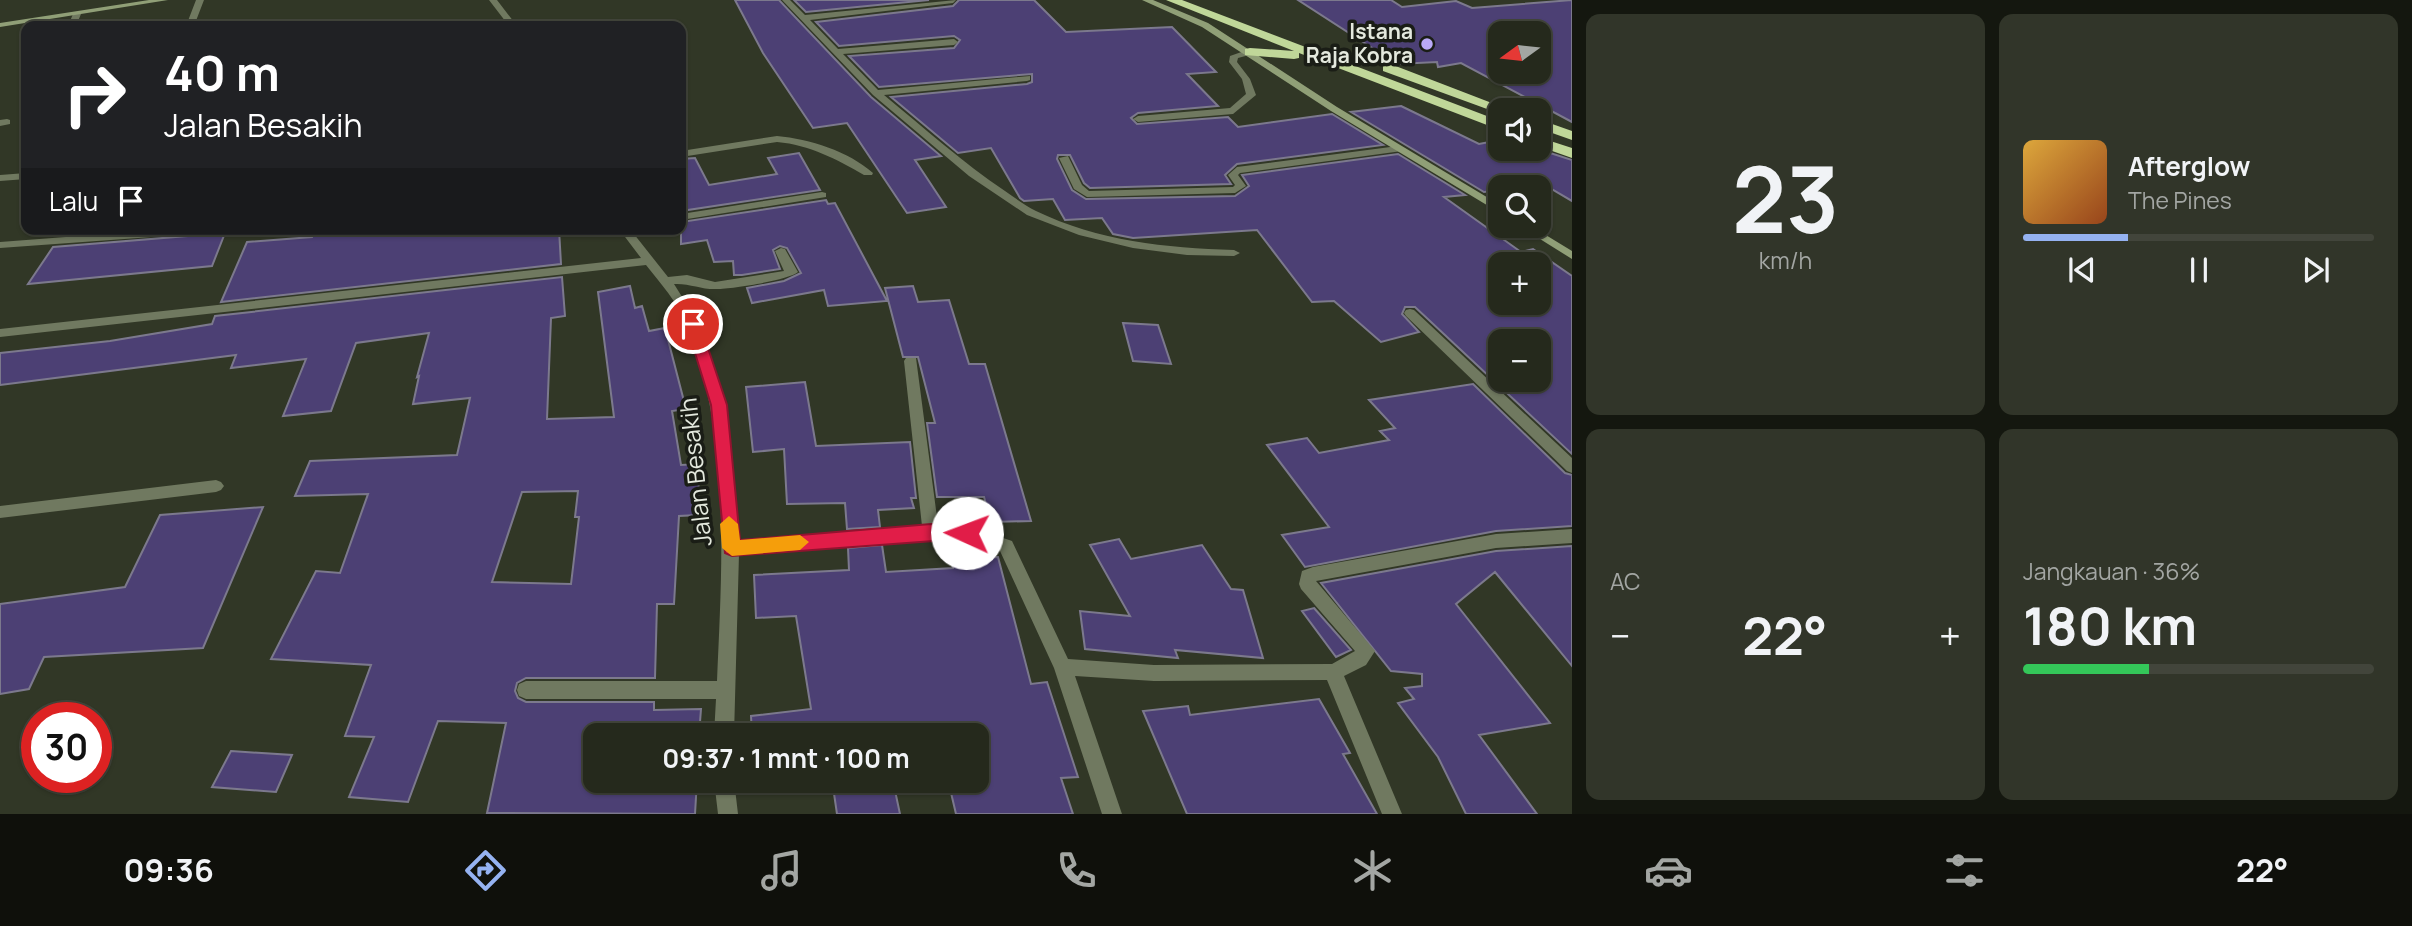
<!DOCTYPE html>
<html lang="id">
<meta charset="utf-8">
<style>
:root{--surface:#25291c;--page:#313529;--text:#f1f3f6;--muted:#a3a6a3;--line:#42453b;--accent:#95b2f1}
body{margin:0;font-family:Manrope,sans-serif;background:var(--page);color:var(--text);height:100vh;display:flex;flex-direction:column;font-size:26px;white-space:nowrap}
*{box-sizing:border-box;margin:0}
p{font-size:23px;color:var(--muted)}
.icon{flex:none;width:38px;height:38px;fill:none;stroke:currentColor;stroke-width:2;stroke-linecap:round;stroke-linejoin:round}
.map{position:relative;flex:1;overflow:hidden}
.drawer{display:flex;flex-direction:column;gap:14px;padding:14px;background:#14170f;width:840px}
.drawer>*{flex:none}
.hud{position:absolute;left:21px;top:21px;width:665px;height:214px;border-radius:14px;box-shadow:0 2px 5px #0004,0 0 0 2px var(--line);background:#202124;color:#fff;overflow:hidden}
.needle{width:46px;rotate:255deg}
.fabs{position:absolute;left:1488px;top:21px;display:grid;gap:14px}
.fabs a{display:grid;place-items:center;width:63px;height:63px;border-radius:14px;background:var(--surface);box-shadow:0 2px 5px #0004,0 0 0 2px var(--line);font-size:35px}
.speed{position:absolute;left:21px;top:702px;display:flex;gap:14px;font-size:35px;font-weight:700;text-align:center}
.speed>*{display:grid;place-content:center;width:91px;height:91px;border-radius:50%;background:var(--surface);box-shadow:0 2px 5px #0004,0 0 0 2px var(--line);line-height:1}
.speed .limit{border:10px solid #d22;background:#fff;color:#111}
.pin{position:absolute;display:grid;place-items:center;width:60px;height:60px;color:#fff;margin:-30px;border:4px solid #fff;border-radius:50%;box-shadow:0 2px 7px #0007}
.me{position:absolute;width:77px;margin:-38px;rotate:272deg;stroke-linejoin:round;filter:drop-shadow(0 0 5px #0008)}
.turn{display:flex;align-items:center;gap:24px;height:147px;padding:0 28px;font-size:32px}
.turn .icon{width:91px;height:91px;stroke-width:2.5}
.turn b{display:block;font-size:49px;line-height:60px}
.then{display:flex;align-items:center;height:66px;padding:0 28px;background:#0003;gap:14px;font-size:26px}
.big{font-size:52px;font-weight:700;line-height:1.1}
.drawer .tile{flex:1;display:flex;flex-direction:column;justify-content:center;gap:10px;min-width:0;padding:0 24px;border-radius:14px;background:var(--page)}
.drawer .dial{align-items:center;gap:0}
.dial b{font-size:91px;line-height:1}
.song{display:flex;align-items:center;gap:21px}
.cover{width:84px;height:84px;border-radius:10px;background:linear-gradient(135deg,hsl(40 70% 55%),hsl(20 70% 35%))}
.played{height:7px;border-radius:4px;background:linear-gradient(90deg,var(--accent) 30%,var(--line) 30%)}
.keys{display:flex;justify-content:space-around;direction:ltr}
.heat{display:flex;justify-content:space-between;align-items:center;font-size:38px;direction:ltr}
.charge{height:10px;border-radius:5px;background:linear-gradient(90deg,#34c759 36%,var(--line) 0)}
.drawer .tiles{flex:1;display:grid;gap:14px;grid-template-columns:repeat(2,1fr)}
.trip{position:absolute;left:583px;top:723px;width:406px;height:70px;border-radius:14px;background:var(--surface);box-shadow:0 2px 5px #0004,0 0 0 2px var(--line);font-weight:700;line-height:70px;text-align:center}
.menu{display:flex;height:112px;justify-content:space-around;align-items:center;background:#0f100b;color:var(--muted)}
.menu .icon{width:49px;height:49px}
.menu .current{color:var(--accent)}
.menu b{font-size:32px;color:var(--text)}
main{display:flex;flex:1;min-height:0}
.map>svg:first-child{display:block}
.building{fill:#4c4074;stroke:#7c798d;stroke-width:2;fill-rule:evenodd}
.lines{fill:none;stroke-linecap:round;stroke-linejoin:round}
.lane{fill:#707960;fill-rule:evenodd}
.street{fill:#707960;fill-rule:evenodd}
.secondary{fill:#909f77;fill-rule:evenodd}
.highway{fill:#c0d799;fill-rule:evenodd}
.route{fill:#e11d48;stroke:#92132f;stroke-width:2}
.slow{fill:#f59e0b}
.poi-dot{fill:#baaaf7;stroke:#1a1d16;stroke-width:2.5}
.labels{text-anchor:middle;stroke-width:7;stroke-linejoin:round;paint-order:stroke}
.far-poi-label{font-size:21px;font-weight:bold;fill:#e4e9de;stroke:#1a1d16;text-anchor:end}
.street-label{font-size:24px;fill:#e4e9de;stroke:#1a1d16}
</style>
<main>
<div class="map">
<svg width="1572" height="814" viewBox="0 0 1572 814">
<rect width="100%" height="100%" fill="#313726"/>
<path class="building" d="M735 0H779L871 97 941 156 915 160 946 207 907 213 847 123 813 128 763 53Z
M794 0H929L806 12Z
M959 0H1034L1066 32 1172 27 1216 72 1187 74 1218 106 1138 113 1131 118 1137 124 1228 117 1238 127 1332 114 1383 145 1237 164 1225 175 1231 184 1090 188 1084 183 1070 155H1058L1057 159 1072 190 1086 199 1235 196 1249 186 1242 175 1398 154 1465 195 1444 197 1521 252 1533 249 1572 276V454L1415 307H1405L1402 314 1419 332 1381 342 1334 301 1312 302 1257 230 1133 238 1113 234 1102 218 1065 220 1053 199 1024 201 1020 198 991 148 958 153 891 97 1027 84 1032 82V74L879 87 849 56 954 48 960 40 954 36 839 46 816 22 953 6ZM1500 264H1538V303H1500ZM1500 341H1538V380H1500Z
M1298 0H1391L1402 7 1456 1 1472 8 1572 0V122L1461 63 1438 67 1437 62 1397 64ZM1500 33H1538V72H1500Z
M1401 106 1479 144 1500 140V149H1538L1572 160V201L1543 184 1500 187V190L1484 192 1351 112Z
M799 153 820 190 681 211V159L695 158 709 185 777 174 768 158Z
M826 200 828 204 835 203 887 301 828 306 824 290 752 303 747 288 784 281 801 273 787 248 780 246 773 250 780 269 742 275H734L733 261 714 262 707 240 681 244V222Z
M327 229H559L561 264 221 302 247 242 312 237 314 231Z
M225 233 212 266 28 284 53 247Z
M562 277 565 316 551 318 547 419 614 417 598 292 630 286 635 308 642 306 649 331 665 328 686 409 672 411 681 465 699 464 698 515 679 516 674 604H657L655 678H526L517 683 515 691 518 698 526 702H654V710L701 709 699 735H595V780H697L695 814 487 813 506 723 438 721 408 802 349 797 374 737 345 736 371 665 271 659 316 571 340 573 368 494 295 496 310 461 457 455 470 398 413 404 419 376 417 377 429 333 356 343 331 411 283 416 306 359 231 368 236 355 0 385V353L110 341 212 324 215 316ZM578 491 575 517H579L571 584 492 582 522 492Z
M913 286 918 302 949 300 969 364H985L1031 521 991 522 984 497H937L927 423H935L918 357H903L885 288Z
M1123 323 1158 325 1171 364 1133 361Z
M805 382 816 446 910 442 916 498H911L914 508 878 510 880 527 847 529 845 503 787 504 784 449 753 452 746 387Z
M1473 384 1565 473 1572 475V526L1496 531 1305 567 1282 535 1329 527 1267 445 1307 438 1319 453 1389 440 1380 431 1395 428 1369 400Z
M263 507 203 648 44 657 29 689 0 694V604L125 587 160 515Z
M1119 539 1131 559 1202 545 1231 589 1243 590 1263 658 1175 650 1178 658 1085 649 1080 611 1130 616 1090 545Z
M882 545 886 572 953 568 951 558 998 557 1031 684 1047 682 1078 777 1061 778 1073 814H956L948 780H976V735H752L751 716 811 709 796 616 756 618 754 575 849 570 848 548Z
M1572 546V666L1495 572 1456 604 1550 723 1479 735 1537 814H1466L1438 757 1398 703 1414 699 1405 688 1422 686V674L1391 671 1321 583 1496 551Z
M1314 608 1351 650 1336 657 1302 611Z
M1319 699 1350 753 1343 754 1377 814H1187L1143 711 1188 706 1190 715Z
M231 751 292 755 276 792 212 787Z
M832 780H925L894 786 900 814H837Z"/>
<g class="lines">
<path class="lane" d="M196 0H204L194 26H186Z
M1250 49 1253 50V54L1238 58 1237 62 1250 79 1256 95 1233 114 1138 122 1133 119 1138 116 1230 108 1246 94 1242 79 1229 62 1230 56Z"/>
<path class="street" d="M489 0H497L517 26H509Z
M782 0H790L805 15 956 0 953 3 810 20 838 49 954 39 958 42 954 45 843 54 878 90 1030 76V80L1027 81 884 95C924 128 962 162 1005 191 1015 198 1026 206 1036 211 1098 241 1166 248 1234 250L1240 253 1234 256 1187 255 1133 248 1079 235 1027 215 969 176 873 95Z
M77 12 81 14 76 26H68L73 14Z
M7 119 10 120V124L0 126V120Z
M777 136C810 139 848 151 873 173L872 175H864C836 159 810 145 777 142L681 157V151Z
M1398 146 1403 149 1402 151 1240 173 1238 175 1246 186 1235 193 1087 197 1074 189 1059 158 1068 156 1082 185 1089 191 1233 187 1235 185 1228 175 1237 167Z
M26 173V179L0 181V175Z
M822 192 826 193V197L681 220V214Z
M171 229H226L221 232 0 248V242Z
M619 229H630L668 277 687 275 715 282 784 271 775 251 781 248 785 249 798 272C789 280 732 289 717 289 703 290 689 283 674 284L699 324 726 405 738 541 922 526 904 361 906 358H916L938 525 962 524 1012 541 1068 659 1154 665 1332 664 1355 651 1301 589 1299 584 1302 571 1313 567 1496 534 1572 529V543L1496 548 1316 581 1375 651 1366 665 1344 676 1402 814H1382L1327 680 1154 681 1075 676 1122 814H1102L1054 668 1000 551 962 538H941L739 554 734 735H714L716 699H526L519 696 517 690 519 684 526 681H717C722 565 731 436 687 326 678 302 660 283 646 265L0 337V329L641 258Z
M1410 309 1414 310 1572 458V473L1567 471 1406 316 1404 313 1406 310Z
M216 480 221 482 224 486 221 490 216 492 0 518V506Z
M714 780H734L738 814H718Z"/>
<path class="secondary" d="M149 0H168L0 27V23Z
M1142 0H1153L1208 23 1337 107 1500 205V213L1331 111 1202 27Z
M1519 226H1531L1572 251V259Z"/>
<path class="highway" d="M1166 0H1182L1500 121V130L1299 53V58L1294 59 1245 55V49L1250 48 1294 51Z
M1383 65H1393L1510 110 1498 113 1383 71Z
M1538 119 1572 131V140L1538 128Z
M1538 137 1572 148V158L1538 146Z"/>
</g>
<path class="route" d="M693 319 700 324 727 405 740 540 931 524 967 525 976 533 974 538 732 556 725 553 711 405 686 324Z"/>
<path class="slow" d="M729 516 738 524 740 540 800 535 809 542 800 550 732 556 722 548 720 524Z"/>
<circle class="poi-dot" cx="1427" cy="44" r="7"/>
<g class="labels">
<g class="far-poi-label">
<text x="1413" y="39">Istana<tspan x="1413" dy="24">Raja Kobra</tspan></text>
</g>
<g class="street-label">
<text transform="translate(696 472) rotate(-96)" y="8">Jalan Besakih</text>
</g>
</g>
</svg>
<div class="fabs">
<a><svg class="needle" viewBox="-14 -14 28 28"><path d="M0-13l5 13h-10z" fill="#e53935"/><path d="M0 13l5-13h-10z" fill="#a3a6a3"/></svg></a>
<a><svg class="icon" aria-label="sound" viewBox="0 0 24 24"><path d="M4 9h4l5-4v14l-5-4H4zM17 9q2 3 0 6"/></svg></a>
<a><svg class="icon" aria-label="search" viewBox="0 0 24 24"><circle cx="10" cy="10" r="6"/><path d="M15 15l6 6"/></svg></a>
<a>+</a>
<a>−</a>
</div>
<div class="speed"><div class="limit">30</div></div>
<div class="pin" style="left:693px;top:324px;background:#d93025"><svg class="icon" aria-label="arrive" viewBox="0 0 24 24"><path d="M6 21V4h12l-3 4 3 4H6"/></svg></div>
<svg class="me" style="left:967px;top:533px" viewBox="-20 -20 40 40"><circle r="19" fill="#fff"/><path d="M0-13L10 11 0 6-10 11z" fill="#e11d48"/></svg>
<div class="trip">09:37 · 1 mnt · 100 m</div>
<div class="hud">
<div class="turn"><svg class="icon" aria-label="right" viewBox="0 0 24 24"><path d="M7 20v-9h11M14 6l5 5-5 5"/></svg><div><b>40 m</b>Jalan Besakih</div></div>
<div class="then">Lalu<svg class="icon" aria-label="arrive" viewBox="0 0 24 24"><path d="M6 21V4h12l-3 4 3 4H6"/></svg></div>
</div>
</div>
<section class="drawer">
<div class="tiles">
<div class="tile dial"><b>23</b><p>km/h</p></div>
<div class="tile">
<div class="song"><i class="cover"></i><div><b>Afterglow</b><p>The Pines</p></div></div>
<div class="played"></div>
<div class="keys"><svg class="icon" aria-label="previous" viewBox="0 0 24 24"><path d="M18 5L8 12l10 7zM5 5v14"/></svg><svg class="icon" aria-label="pause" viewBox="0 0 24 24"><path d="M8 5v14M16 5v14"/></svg><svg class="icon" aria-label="next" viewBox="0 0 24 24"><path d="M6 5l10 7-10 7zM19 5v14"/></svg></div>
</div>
<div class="tile"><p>AC</p>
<div class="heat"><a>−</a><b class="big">22°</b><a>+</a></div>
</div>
<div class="tile"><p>Jangkauan · 36%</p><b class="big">180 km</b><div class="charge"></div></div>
</div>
</section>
</main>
<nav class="menu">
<b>09:36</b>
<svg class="icon current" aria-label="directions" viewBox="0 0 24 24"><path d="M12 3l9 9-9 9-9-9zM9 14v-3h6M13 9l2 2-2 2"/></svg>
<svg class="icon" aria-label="music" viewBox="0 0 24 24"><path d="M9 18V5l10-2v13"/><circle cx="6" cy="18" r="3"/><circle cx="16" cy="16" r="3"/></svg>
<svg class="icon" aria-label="phone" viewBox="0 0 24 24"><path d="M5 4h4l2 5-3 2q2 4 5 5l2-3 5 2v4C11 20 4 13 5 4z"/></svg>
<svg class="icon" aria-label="climate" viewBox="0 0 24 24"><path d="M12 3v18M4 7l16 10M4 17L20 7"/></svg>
<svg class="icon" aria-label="car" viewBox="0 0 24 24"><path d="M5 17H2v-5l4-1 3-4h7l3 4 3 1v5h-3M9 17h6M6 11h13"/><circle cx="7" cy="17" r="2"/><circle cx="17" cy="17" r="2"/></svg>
<svg class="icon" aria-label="filters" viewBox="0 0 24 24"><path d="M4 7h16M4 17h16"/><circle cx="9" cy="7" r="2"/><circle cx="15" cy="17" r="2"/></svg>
<b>22°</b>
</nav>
